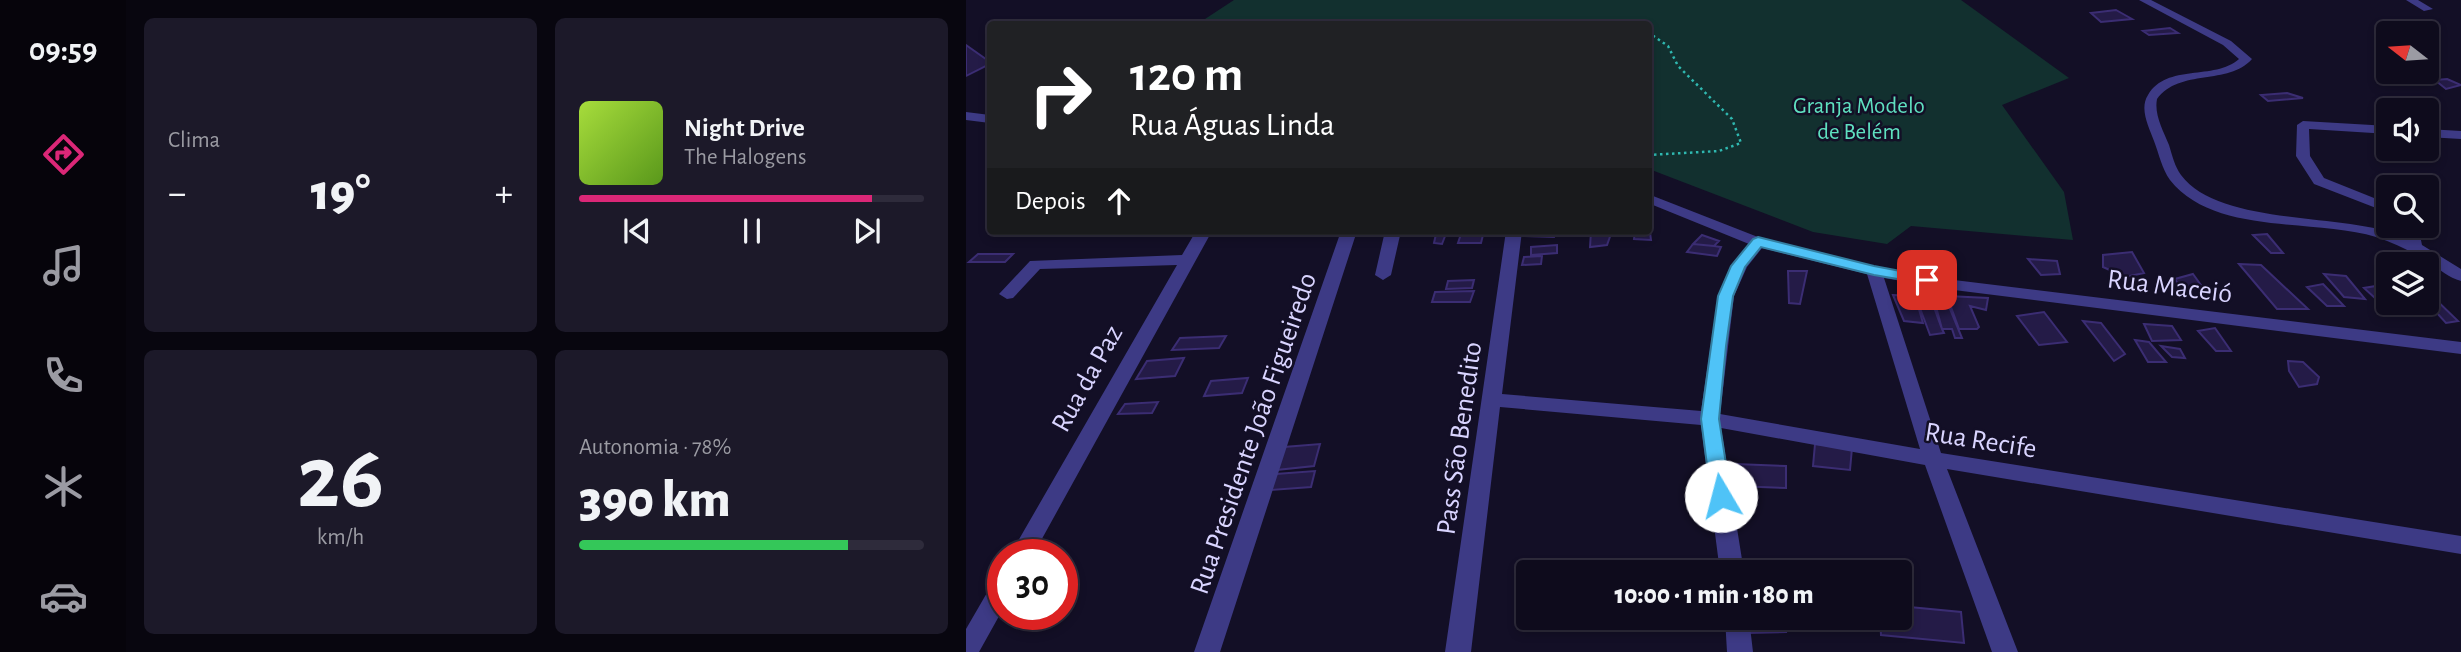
<!DOCTYPE html>
<html lang="pt">
<meta charset="utf-8">
<style>
:root{--surface:#0e0b1c;--page:#1c1929;--text:#f1f3f6;--muted:#9b9ba3;--line:#2e2b3b;--accent:#db2777}
body{margin:0;font-family:"Alegreya Sans",sans-serif;background:var(--page);color:var(--text);height:100vh;display:flex;flex-direction:column;font-size:26px;white-space:nowrap}
*{box-sizing:border-box;margin:0}
p{font-size:23px;color:var(--muted)}
.icon{flex:none;width:38px;height:38px;fill:none;stroke:currentColor;stroke-width:2;stroke-linecap:round;stroke-linejoin:round}
.map{position:relative;flex:1;overflow:hidden}
.details{display:flex;flex-direction:column;gap:18px;padding:18px;background:#08060f;width:840px}
.details>*{flex:none}
.banner{position:absolute;left:21px;top:21px;width:665px;height:214px;border-radius:7px;box-shadow:0 4px 10px #0003,0 0 0 2px var(--line);background:#202124;color:#fff;overflow:hidden}
.needle{width:46px;rotate:287deg}
.fabs{position:absolute;left:1410px;top:21px;display:grid;gap:14px}
.fabs a{display:grid;place-items:center;width:63px;height:63px;border-radius:7px;background:var(--surface);box-shadow:0 4px 10px #0003,0 0 0 2px var(--line);font-size:35px}
.speed{position:absolute;left:21px;top:539px;display:flex;gap:14px;font-size:35px;font-weight:700;text-align:center}
.speed>*{display:grid;place-content:center;width:91px;height:91px;border-radius:50%;background:var(--surface);box-shadow:0 4px 10px #0003,0 0 0 2px var(--line);line-height:1}
.speed .limit{border:10px solid #d22;background:#fff;color:#111}
.pin{position:absolute;display:grid;place-items:center;width:60px;height:60px;color:#fff;margin:-30px;border-radius:14px;box-shadow:0 4px 10px #0006}
.me{position:absolute;width:77px;margin:-38px;rotate:352deg;stroke-linejoin:round;filter:drop-shadow(0 0 5px #0008)}
.turn{display:flex;align-items:center;gap:24px;height:147px;padding:0 28px;font-size:32px}
.turn .icon{width:91px;height:91px;stroke-width:2.5}
.turn b{display:block;font-size:49px;line-height:60px}
.then{display:flex;align-items:center;height:66px;padding:0 28px;background:#0003;gap:14px;font-size:26px}
.big{font-size:52px;font-weight:800;line-height:1.1}
.details .tile{flex:1;display:flex;flex-direction:column;justify-content:center;gap:10px;min-width:0;padding:0 24px;border-radius:10px;background:var(--page)}
.details .dial{align-items:center;gap:0}
.dial b{font-size:91px;line-height:1}
.song{display:flex;align-items:center;gap:21px}
.cover{width:84px;height:84px;border-radius:10px;background:linear-gradient(135deg,hsl(80 70% 55%),hsl(90 70% 35%))}
.played{height:7px;border-radius:4px;background:linear-gradient(90deg,var(--accent) 85%,var(--line) 85%)}
.keys{display:flex;justify-content:space-around;direction:ltr}
.heat{display:flex;justify-content:space-between;align-items:center;font-size:38px;direction:ltr}
.charge{height:10px;border-radius:5px;background:linear-gradient(90deg,#34c759 78%,var(--line) 0)}
.details .tiles{flex:1;display:grid;gap:18px;grid-template-columns:repeat(2,1fr)}
.trip{position:absolute;left:550px;top:560px;width:396px;height:70px;border-radius:7px;background:var(--surface);box-shadow:0 4px 10px #0003,0 0 0 2px var(--line);font-weight:800;line-height:70px;text-align:center}
main{display:flex;flex:1;min-height:0}
.menu{display:flex;flex-direction:column;width:126px;justify-content:space-around;align-items:center;background:#06040b;color:var(--muted)}
.menu .icon{width:49px;height:49px}
.menu .on{color:var(--accent)}
.menu b{font-size:32px;color:var(--text)}
.map>svg:first-child{display:block}
.green{fill:#12302f}
.building{fill:#241b47;stroke:#3b2d73;stroke-width:2}
.lines{fill:none;stroke-linecap:round;stroke-linejoin:round}
.path{stroke:#2fb8b0;stroke-width:2.5;stroke-dasharray:2.5 3.5;stroke-linecap:butt}
.minor{fill:#3d3a85;fill-rule:evenodd}
.route{fill:#4fc3f7;stroke:#337fa1;stroke-width:2}
.labels{text-anchor:middle;stroke-width:5;stroke-linejoin:round;paint-order:stroke}
.far-park-label{font-size:23px;fill:#5fe0c0;stroke:#130f26}
.street-label{font-size:28px;fill:#d9d4ff;stroke:#130f26}
</style>
<main>
<nav class="menu">
<b>09:59</b>
<svg class="icon on" aria-label="directions" viewBox="0 0 24 24"><path d="M12 3l9 9-9 9-9-9zM9 14v-3h6M13 9l2 2-2 2"/></svg>
<svg class="icon" aria-label="music" viewBox="0 0 24 24"><path d="M9 18V5l10-2v13"/><circle cx="6" cy="18" r="3"/><circle cx="16" cy="16" r="3"/></svg>
<svg class="icon" aria-label="phone" viewBox="0 0 24 24"><path d="M5 4h4l2 5-3 2q2 4 5 5l2-3 5 2v4C11 20 4 13 5 4z"/></svg>
<svg class="icon" aria-label="climate" viewBox="0 0 24 24"><path d="M12 3v18M4 7l16 10M4 17L20 7"/></svg>
<svg class="icon" aria-label="car" viewBox="0 0 24 24"><path d="M5 17H2v-5l4-1 3-4h7l3 4 3 1v5h-3M9 17h6M6 11h13"/><circle cx="7" cy="17" r="2"/><circle cx="17" cy="17" r="2"/></svg>
</nav>
<section class="details">
<div class="tiles">
<div class="tile"><p>Clima</p>
<div class="heat"><a>−</a><b class="big">19°</b><a>+</a></div>
</div>
<div class="tile">
<div class="song"><i class="cover"></i><div><b>Night Drive</b><p>The Halogens</p></div></div>
<div class="played"></div>
<div class="keys"><svg class="icon" aria-label="previous" viewBox="0 0 24 24"><path d="M18 5L8 12l10 7zM5 5v14"/></svg><svg class="icon" aria-label="pause" viewBox="0 0 24 24"><path d="M8 5v14M16 5v14"/></svg><svg class="icon" aria-label="next" viewBox="0 0 24 24"><path d="M6 5l10 7-10 7zM19 5v14"/></svg></div>
</div>
<div class="tile dial"><b>26</b><p>km/h</p></div>
<div class="tile"><p>Autonomia · 78%</p><b class="big">390 km</b><div class="charge"></div></div>
</div>
</section>
<div class="map">
<svg width="1495" height="652" viewBox="0 0 1495 652">
<rect width="100%" height="100%" fill="#130f26"/>
<path class="green" d="M268 0H995L1103 78 1036 105 1098 192 1107 240 945 226 921 244 847 232 683 169 682 24H238L239 19Z"/>
<path class="building" d="M1150 10 1166 19 1135 22 1125 13Z
M1204 28 1212 33 1183 35 1177 31Z
M0 45 24 62V64L0 76Z
M1481 79 1495 85 1480 89 1469 80Z
M1321 93 1337 98 1302 101 1295 95Z
M682 218 685 240 668 239 669 231H682Z
M456 231H481L476 244 468 243 470 234H454Z
M496 231H518L515 243H492Z
M561 231H570L590 232 588 237 559 236Z
M625 231H646L641 245 624 247Z
M1301 234 1317 253H1305L1287 235Z
M736 235 753 241 748 246 727 244Z
M727 244 748 246 755 247 751 256 721 252Z
M591 245V253L565 255V247Z
M1166 252 1178 273 1159 277 1137 267V255Z
M12 254H47L39 262H3Z
M576 256 575 264 556 265 558 257Z
M1062 259 1091 261 1094 274 1075 275Z
M1273 264 1295 265 1342 309H1311Z
M822 271H841L834 304 823 303Z
M1227 274 1237 288 1215 290 1209 279Z
M1358 274 1380 276 1399 299 1378 297Z
M508 280 506 288 480 289 482 281Z
M1357 284 1378 306H1361L1341 287Z
M1422 284 1423 303H1441L1451 313 1422 310 1398 288Z
M508 291 504 302H466L469 292Z
M962 291 976 329 978 333 964 335 948 292Z
M1461 293H1463L1492 321 1480 323 1461 302Z
M927 295 949 296 957 323 938 321Z
M981 296 1022 298 1020 310 1004 306 1013 327 1011 329H993Z
M969 303 982 304 996 338H989L986 329H976Z
M1078 312 1101 342 1073 345 1051 316Z
M1117 321 1135 323 1159 354 1148 361Z
M1178 324 1206 326 1215 340 1186 341Z
M1249 328 1265 351H1250L1232 331Z
M260 336 253 348 206 350 214 338Z
M1169 340 1183 342 1200 362H1182Z
M1195 346 1214 349 1219 358 1206 357Z
M218 358 209 376 170 379 181 361Z
M1322 361 1337 362 1353 377 1351 384 1333 387 1323 371Z
M282 378 276 393 238 396 245 381Z
M192 402 186 413 152 414 159 404Z
M354 444 348 466 310 470 318 447Z
M849 444 886 448 884 470 847 466Z
M769 464 820 466V488L768 486Z
M349 471 345 487 305 490 310 474Z
M933 606 995 612 998 643 915 635 914 618H933Z
M781 618H818L820 632 783 633Z"/>
<g class="lines">
<path class="path" d="M682 155 753 151 775 143 766 119 712 66 702 46 686 35"/>
<path class="minor" d="M1173 0H1185L1265 41 1286 59C1262 86 1214 68 1191 99 1188 115 1197 130 1203 145 1206 155 1209 167 1215 175 1254 227 1378 212 1439 237L1438 226H1452L1456 245 1495 269V281C1483 278 1473 269 1463 262 1446 252 1429 243 1410 237 1349 218 1248 236 1204 180 1196 169 1193 154 1188 141 1183 127 1173 109 1182 95 1201 63 1248 81 1273 59L1257 45Z
M1440 0H1452L1467 9 1458 11Z
M0 112 24 115V123L0 120Z
M1337 121 1423 126V134L1343 129 1344 156 1358 178 1423 204V213L1348 184 1330 156 1331 125Z
M1461 129 1495 131V139L1461 137Z
M682 194 797 239 908 266 988 280 1495 342V354L988 290 918 278 975 453 1495 536V554L981 469 1052 652H1026L959 465 755 428 778 572H754L735 425 534 407 505 652H479L540 231H556L536 394 735 411 752 296 765 266 783 244 682 203ZM796 248 901 274 954 449 754 414 768 296 781 267Z
M230 231H246L67 555H44L211 265 74 269 47 298 41 299 33 294 64 261 216 255Z
M375 231H391L254 652H228Z
M419 231H435L425 275 417 280 409 275Z
M37 576V609L13 652H0V629L29 579Z
M759 618H783L787 652H761Z"/>
</g>
<path class="route" d="M792 237 908 266 961 276 969 280 961 284 908 275 795 247 779 267 767 296 760 346 753 419 765 496 762 501 755 503 748 501 745 496 735 419 752 296 765 266 787 239Z"/>
<g class="labels">
<g class="far-park-label">
<text x="893" y="113">Granja Modelo<tspan x="893" dy="26">de Belém</tspan></text>
</g>
<g class="street-label">
<text transform="translate(1204 285) rotate(7)" y="10">Rua Maceió</text>
<text transform="translate(120 378) rotate(-61)" y="10">Rua da Paz</text>
<text transform="translate(286 433) rotate(-71)" y="10">Rua Presidente João Figueiredo</text>
<text transform="translate(492 438) rotate(-82)" y="10">Pass São Benedito</text>
<text transform="translate(1015 439) rotate(9)" y="10">Rua Recife</text>
</g>
</g>
</svg>
<div class="fabs">
<a><svg class="needle" viewBox="-14 -14 28 28"><path d="M0-13l5 13h-10z" fill="#e53935"/><path d="M0 13l5-13h-10z" fill="#9b9ba3"/></svg></a>
<a><svg class="icon" aria-label="sound" viewBox="0 0 24 24"><path d="M4 9h4l5-4v14l-5-4H4zM17 9q2 3 0 6"/></svg></a>
<a><svg class="icon" aria-label="search" viewBox="0 0 24 24"><circle cx="10" cy="10" r="6"/><path d="M15 15l6 6"/></svg></a>
<a><svg class="icon" aria-label="layers" viewBox="0 0 24 24"><path d="M12 4l9 5-9 5-9-5zM3 14l9 5 9-5"/></svg></a>
</div>
<div class="speed"><div class="limit">30</div></div>
<div class="pin" style="left:961px;top:280px;background:#d93025"><svg class="icon" aria-label="arrive" viewBox="0 0 24 24"><path d="M6 21V4h12l-3 4 3 4H6"/></svg></div>
<svg class="me" style="left:755px;top:496px" viewBox="-20 -20 40 40"><circle r="19" fill="#fff"/><path d="M0-13L10 11 0 6-10 11z" fill="#4fc3f7"/></svg>
<div class="trip">10:00 · 1 min · 180 m</div>
<div class="banner">
<div class="turn"><svg class="icon" aria-label="right" viewBox="0 0 24 24"><path d="M7 20v-9h11M14 6l5 5-5 5"/></svg><div><b>120 m</b>Rua Águas Linda</div></div>
<div class="then">Depois<svg class="icon" aria-label="ahead" viewBox="0 0 24 24"><path d="M12 20V5M6 11l6-6 6 6"/></svg></div>
</div>
</div>
</main>
